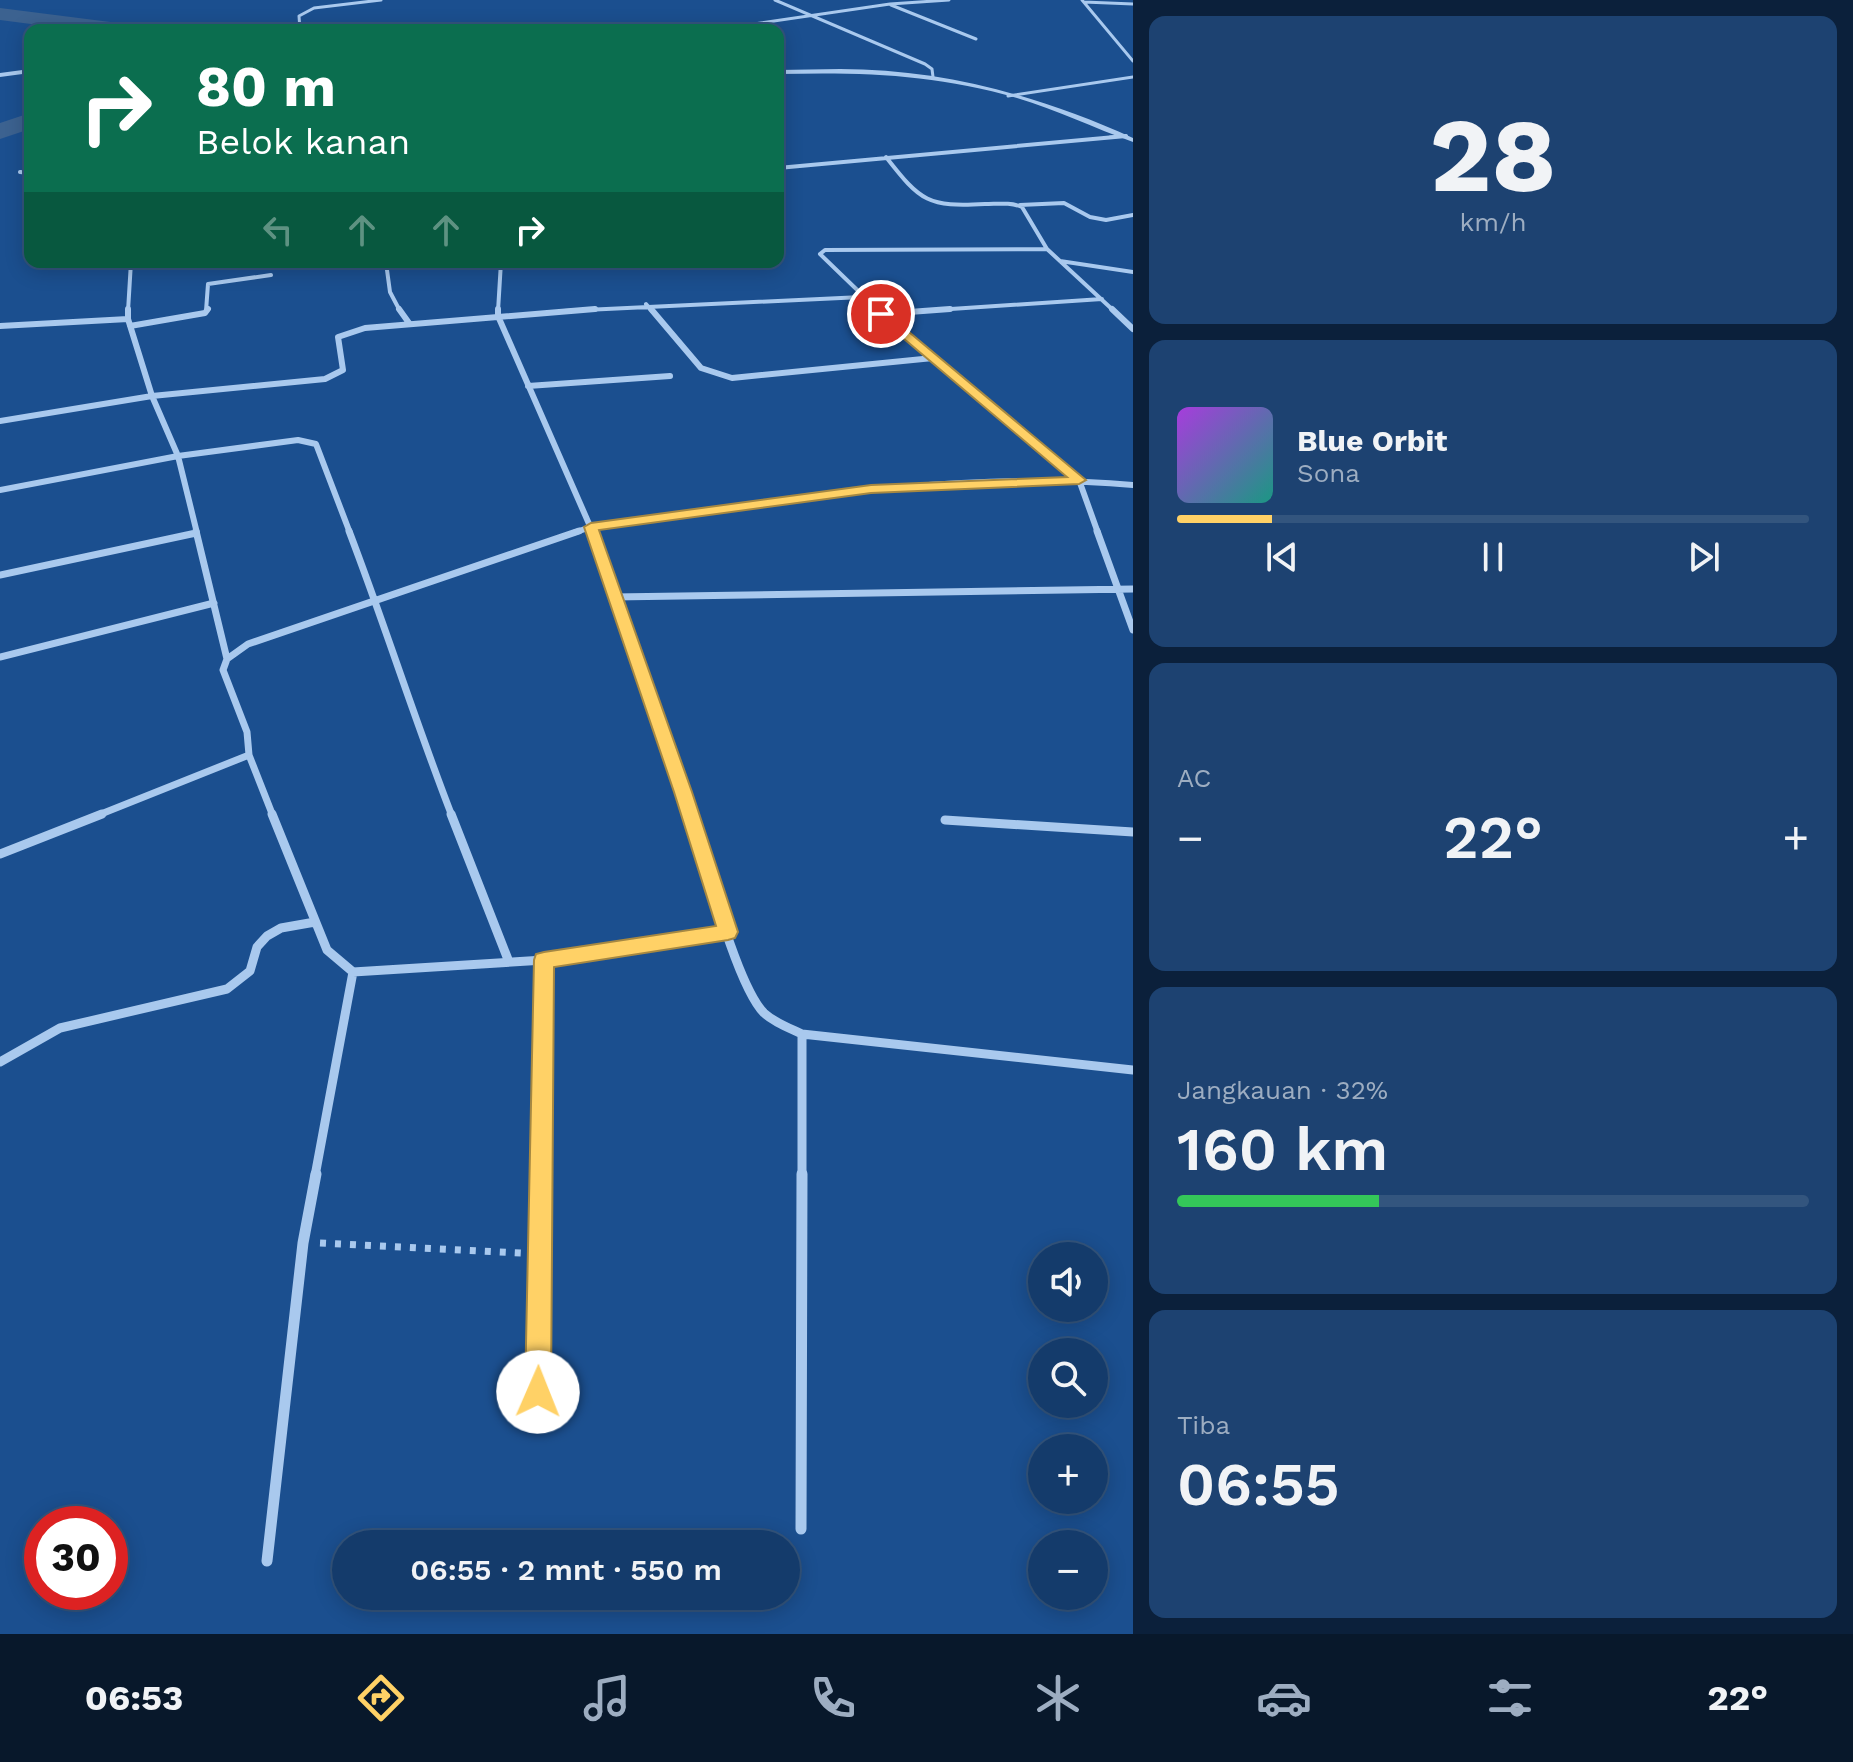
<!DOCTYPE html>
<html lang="id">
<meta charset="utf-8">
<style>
:root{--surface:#143b6b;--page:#1d4271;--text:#f1f3f6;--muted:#9dadc1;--line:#33557e;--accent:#ffd166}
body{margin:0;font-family:"Work Sans",sans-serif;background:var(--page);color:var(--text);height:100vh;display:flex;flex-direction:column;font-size:30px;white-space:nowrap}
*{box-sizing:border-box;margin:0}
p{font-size:26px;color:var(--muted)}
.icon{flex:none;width:44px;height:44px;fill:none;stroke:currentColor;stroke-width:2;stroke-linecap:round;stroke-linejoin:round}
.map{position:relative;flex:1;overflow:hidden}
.details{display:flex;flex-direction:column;gap:16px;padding:16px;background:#0b203b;width:720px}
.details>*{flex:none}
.hud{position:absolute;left:24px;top:24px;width:760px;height:244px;border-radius:16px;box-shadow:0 4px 20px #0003,0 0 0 2px var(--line);background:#0b6e4f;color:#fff;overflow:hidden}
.buttons{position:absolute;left:1028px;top:1242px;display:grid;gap:16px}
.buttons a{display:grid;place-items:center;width:80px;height:80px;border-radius:50%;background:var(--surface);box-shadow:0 4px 20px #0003,0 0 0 2px var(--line);font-size:40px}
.speed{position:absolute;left:24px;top:1506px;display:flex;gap:16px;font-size:40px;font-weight:700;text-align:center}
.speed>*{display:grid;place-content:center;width:104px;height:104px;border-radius:50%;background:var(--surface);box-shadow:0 4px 20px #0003,0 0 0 2px var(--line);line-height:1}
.speed .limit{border:12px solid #d22;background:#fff;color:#111}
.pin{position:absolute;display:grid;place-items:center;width:68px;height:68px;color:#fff;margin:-34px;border:4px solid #fff;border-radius:50%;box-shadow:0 2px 8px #0007}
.me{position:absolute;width:88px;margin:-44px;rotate:1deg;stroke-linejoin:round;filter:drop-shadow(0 0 6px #0008)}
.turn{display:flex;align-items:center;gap:28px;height:168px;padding:0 40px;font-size:36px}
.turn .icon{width:104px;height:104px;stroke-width:2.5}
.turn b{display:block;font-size:56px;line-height:68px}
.lanes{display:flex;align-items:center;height:76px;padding:0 40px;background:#0003;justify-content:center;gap:40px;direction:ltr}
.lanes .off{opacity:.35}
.big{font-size:60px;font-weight:600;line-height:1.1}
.details .tile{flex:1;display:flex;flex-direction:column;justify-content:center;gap:12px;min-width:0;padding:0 28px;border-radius:16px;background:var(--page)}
.details .dial{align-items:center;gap:0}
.dial b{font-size:104px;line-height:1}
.song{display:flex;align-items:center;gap:24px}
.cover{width:96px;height:96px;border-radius:12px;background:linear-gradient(135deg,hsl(280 70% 55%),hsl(170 70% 35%))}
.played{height:8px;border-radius:4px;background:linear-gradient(90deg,var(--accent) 15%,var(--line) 15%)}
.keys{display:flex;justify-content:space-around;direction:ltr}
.heat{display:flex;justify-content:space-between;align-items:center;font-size:44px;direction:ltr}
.charge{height:12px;border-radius:6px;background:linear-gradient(90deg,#34c759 32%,var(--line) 0)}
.trip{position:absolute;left:332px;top:1530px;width:468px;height:80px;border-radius:40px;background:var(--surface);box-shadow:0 4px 20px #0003,0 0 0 2px var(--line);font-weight:600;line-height:80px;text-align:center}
.tab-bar{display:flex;height:128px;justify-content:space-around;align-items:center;background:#08182b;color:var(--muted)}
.tab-bar .icon{width:56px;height:56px}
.tab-bar .current{color:var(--accent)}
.tab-bar b{font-size:36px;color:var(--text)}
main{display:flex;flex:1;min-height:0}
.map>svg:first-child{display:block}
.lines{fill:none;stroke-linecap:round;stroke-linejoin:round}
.river{fill:#3c6290;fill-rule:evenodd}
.path{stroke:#a9c9ee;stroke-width:7;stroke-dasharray:6 9;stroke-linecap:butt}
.minor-far5{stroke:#a9c9ee;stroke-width:3}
.minor-far4{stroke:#a9c9ee;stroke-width:4}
.minor-far3{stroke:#a9c9ee;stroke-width:6}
.minor-far2{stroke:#a9c9ee;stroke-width:7}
.minor-far1{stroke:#a9c9ee;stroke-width:9}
.minor{stroke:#a9c9ee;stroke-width:11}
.tertiary{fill:#a9c9ee;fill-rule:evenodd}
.route{fill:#ffd166;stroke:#a68842;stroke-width:2}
</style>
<main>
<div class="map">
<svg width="1133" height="1634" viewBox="0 0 1133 1634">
<rect width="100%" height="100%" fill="#1b4f8f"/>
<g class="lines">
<path class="river" d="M0 8 126 24 136 30H77L0 20Z
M30 113V129L0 139V123Z"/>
<path class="path" d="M320 1243 522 1253"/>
<path class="minor-far5" d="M775 0 925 64 932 69 933 77
M1082 0 1133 61
M1084 2 1133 4
M891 5 976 39
M300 30 299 16 314 8 381 0
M713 30 890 4 949 0
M1008 96 1133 77
M1110 137 1126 136"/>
<path class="minor-far4" d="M886 157C921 202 928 207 985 204 998 204 1010 202 1022 207L1047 249 1114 311
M778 168 1126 136
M20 172 30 173
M1020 205 1064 203 1090 217 1106 220 1133 215
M1060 261 1133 272
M387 270 390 292 400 311
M646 304 652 311
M128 311 131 262
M206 311 208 284 271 275
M498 311 501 262
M564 311 862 297
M879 311 820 254 825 250 1047 249
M921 311 1102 299"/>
<path class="minor-far3" d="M128 309V319L152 396 178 456 197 533
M399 309 409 323
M498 309V316L593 533
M651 309 701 368 732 378 933 358
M877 309 1079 480 1098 533
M1112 309 1133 329
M882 314 950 309
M0 326 128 319
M130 326 205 313 208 309
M528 386 670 376
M0 421 152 396 325 379 343 370 338 337 365 328 595 309
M0 490 178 456 298 440 316 444 350 533
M573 533 591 527C767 503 956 469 1133 485"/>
<path class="minor-far2" d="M196 531 227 659
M349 531C385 625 415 721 452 816
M592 531 691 816
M1097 531 1133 630
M0 575 196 533
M614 597 1133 589
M0 657 214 603
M249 755 273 816
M96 816 249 755 247 732 223 670 227 659 248 644 579 531"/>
<path class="minor-far1" d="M272 814 327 950 353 972 544 960 728 932
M451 814 509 962
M690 814C704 857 736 985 764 1013 775 1023 789 1028 802 1034L1133 1070
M945 820 1133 832
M0 854 102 814
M0 1062 60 1028 227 989 250 971 257 947 267 936 281 928 315 922
M315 1176 353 972
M541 1176 544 960
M802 1176V1034"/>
<path class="minor" d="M537 1419 541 1174
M801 1529 802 1174
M267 1561 303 1243 316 1174"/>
<path class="tertiary" d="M30 69V73L0 77V73Z
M840 69C943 69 1040 96 1133 138V142C1094 128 1057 110 1017 98 935 74 863 72 778 74V70Z"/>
</g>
<path class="route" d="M877 312H885L1086 480 1079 484 871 493 599 530 692 792 738 932 735 938 728 940 554 967 551 1392 547 1401 538 1405 529 1401 525 1392 534 960 536 954 544 952 716 926 674 792 584 527 591 523 871 485 1067 477 877 316Z"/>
</svg>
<div class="buttons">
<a><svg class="icon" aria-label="sound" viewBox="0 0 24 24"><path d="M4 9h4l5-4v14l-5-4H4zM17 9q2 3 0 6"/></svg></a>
<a><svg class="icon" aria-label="search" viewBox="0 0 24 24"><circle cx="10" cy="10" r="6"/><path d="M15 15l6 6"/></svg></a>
<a>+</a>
<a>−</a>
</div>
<div class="speed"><div class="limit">30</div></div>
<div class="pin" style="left:881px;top:314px;background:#d93025"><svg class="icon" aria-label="arrive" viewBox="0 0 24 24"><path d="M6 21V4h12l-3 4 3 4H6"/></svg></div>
<svg class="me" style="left:538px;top:1392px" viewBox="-20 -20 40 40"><circle r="19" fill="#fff"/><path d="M0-13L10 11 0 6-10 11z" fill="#ffd166"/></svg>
<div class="trip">06:55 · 2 mnt · 550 m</div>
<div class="hud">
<div class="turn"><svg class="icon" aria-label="right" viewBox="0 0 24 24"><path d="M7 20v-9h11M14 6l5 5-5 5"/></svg><div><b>80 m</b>Belok kanan</div></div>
<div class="lanes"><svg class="icon off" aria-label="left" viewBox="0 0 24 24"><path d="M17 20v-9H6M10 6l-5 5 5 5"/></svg><svg class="icon off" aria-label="ahead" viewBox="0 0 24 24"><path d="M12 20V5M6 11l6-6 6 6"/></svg><svg class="icon off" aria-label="ahead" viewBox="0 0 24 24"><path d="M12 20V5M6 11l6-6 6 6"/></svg><svg class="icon" aria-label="right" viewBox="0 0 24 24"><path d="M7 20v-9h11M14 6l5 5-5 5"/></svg></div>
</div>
</div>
<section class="details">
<div class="tile dial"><b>28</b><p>km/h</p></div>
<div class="tile">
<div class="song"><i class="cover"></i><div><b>Blue Orbit</b><p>Sona</p></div></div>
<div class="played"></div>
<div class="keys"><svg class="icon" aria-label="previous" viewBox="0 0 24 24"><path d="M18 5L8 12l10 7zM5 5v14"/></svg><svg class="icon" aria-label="pause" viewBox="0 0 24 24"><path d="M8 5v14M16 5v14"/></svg><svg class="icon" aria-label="next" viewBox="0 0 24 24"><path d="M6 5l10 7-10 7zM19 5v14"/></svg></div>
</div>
<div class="tile"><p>AC</p>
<div class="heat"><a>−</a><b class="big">22°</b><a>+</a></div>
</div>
<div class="tile"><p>Jangkauan · 32%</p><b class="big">160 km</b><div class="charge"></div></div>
<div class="tile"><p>Tiba</p><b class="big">06:55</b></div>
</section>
</main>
<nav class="tab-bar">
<b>06:53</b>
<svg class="icon current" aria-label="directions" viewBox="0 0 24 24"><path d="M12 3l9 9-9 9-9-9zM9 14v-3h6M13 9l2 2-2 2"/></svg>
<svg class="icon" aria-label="music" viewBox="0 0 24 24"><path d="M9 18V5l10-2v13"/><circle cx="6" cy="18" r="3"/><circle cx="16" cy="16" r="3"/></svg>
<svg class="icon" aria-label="phone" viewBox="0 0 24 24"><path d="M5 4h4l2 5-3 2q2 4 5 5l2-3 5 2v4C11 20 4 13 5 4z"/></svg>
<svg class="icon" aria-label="climate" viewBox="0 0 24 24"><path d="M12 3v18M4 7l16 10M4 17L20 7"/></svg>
<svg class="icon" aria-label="car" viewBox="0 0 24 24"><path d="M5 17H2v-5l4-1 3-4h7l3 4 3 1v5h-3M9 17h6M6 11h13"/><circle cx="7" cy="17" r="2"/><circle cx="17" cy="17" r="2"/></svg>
<svg class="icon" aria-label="filters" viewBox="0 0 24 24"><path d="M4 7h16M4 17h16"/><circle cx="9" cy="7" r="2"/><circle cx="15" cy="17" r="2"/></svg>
<b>22°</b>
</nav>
